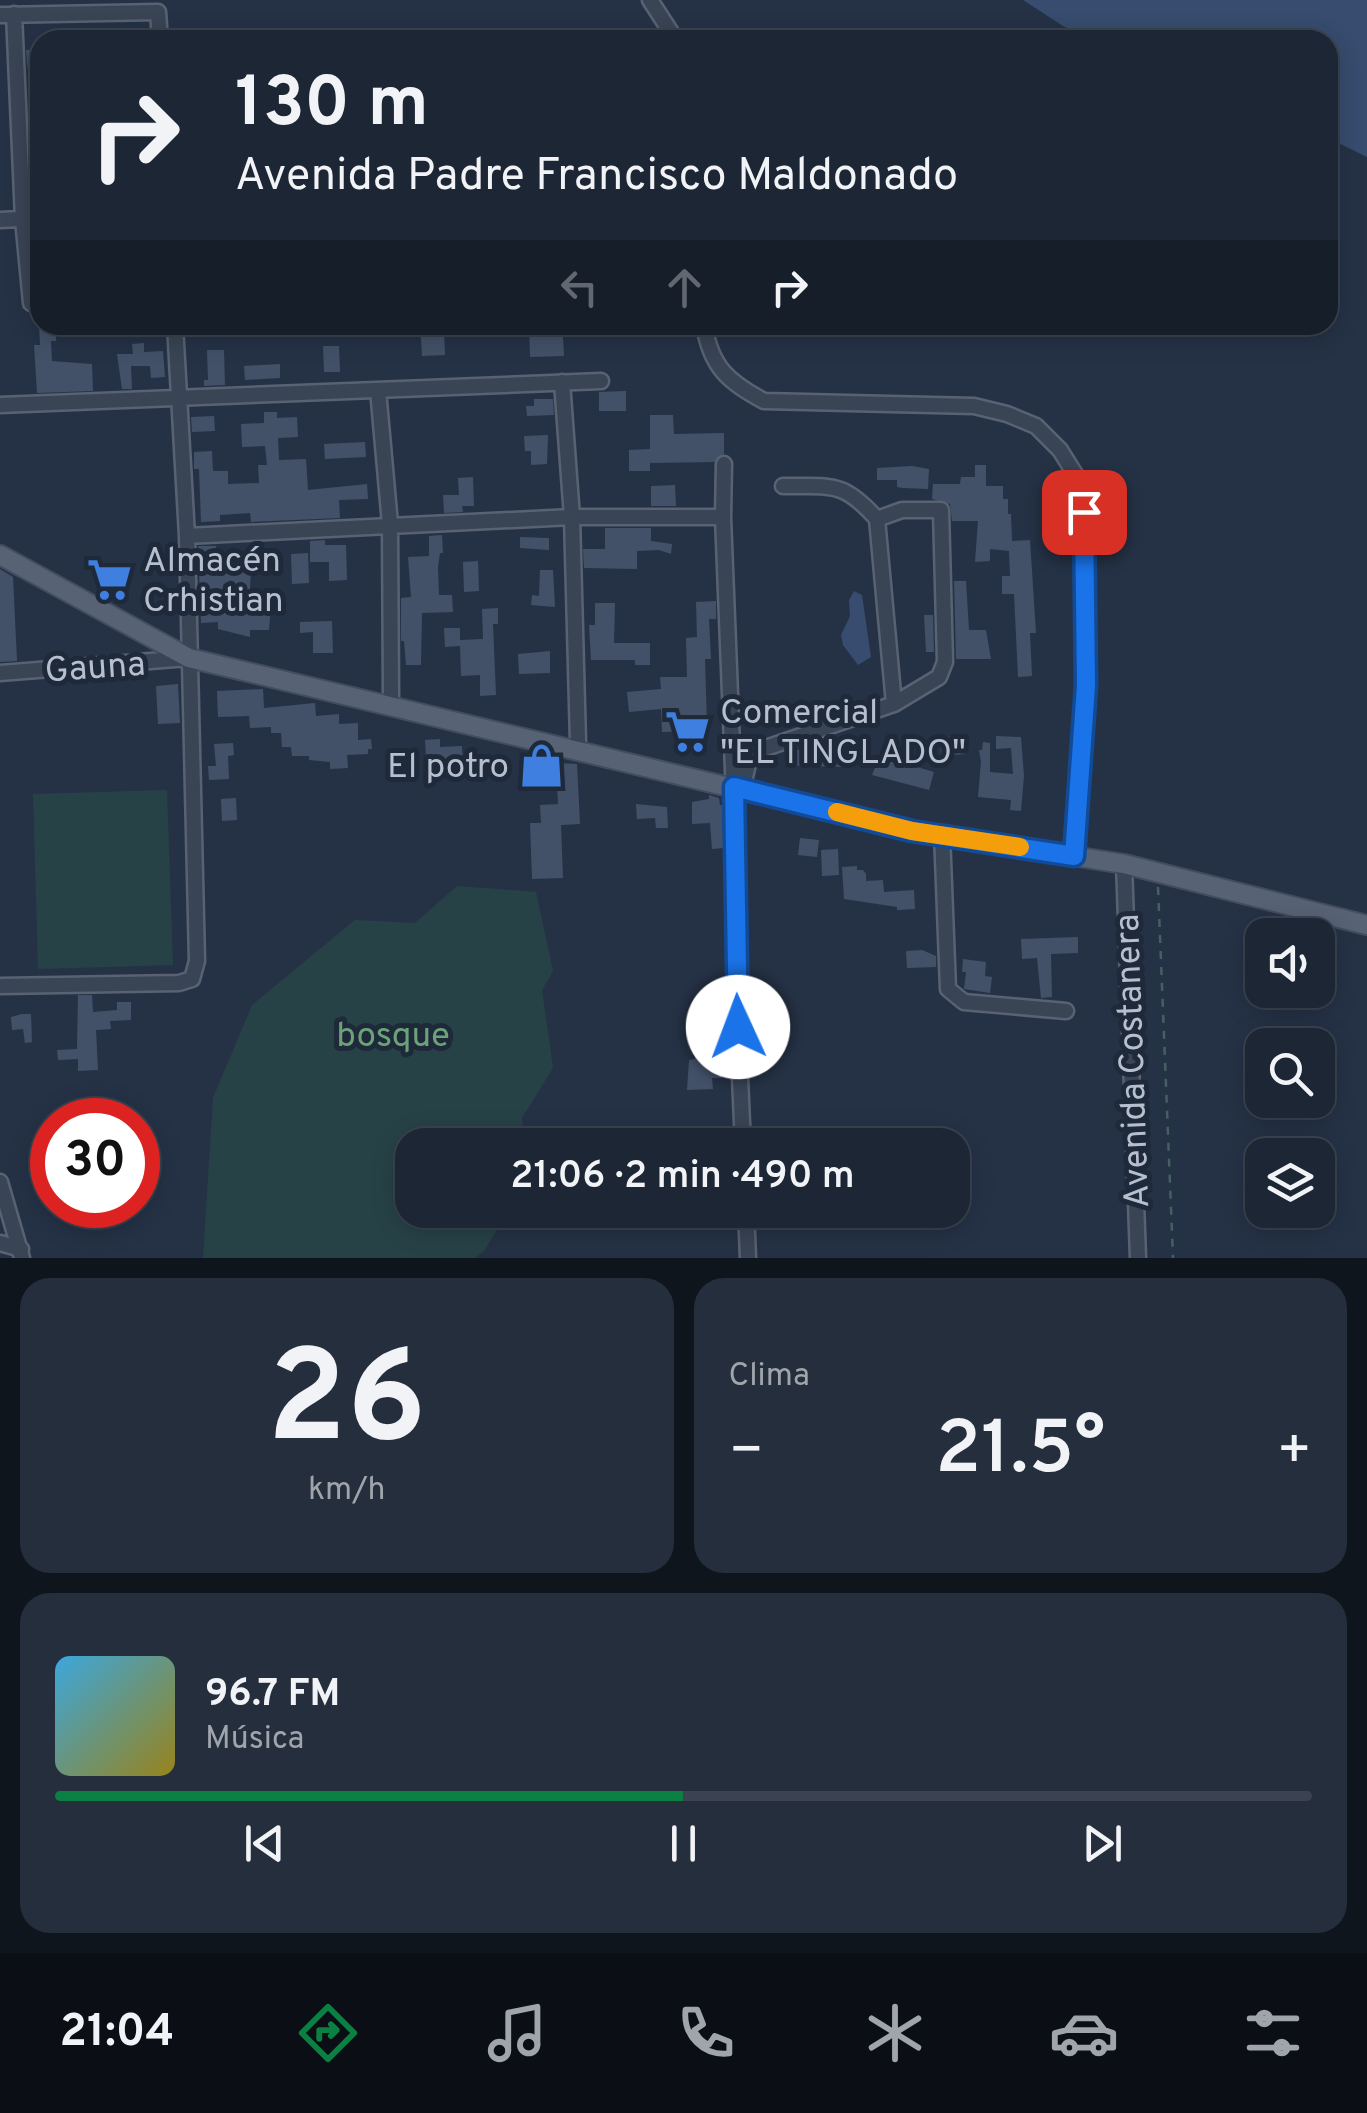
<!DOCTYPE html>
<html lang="es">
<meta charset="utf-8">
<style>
:root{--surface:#1c2634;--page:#252e3c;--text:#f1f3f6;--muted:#a0a5ac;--line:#3a434f;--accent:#0b8043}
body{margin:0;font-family:Overpass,sans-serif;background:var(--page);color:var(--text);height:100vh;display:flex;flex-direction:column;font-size:38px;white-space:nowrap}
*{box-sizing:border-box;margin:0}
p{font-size:32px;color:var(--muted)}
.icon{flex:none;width:55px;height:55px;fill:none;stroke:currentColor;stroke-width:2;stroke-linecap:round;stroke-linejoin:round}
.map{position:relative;height:1258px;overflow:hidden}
.side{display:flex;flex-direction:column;gap:20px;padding:20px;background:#0f151d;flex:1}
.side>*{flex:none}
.banner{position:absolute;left:30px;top:30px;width:1308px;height:305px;border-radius:30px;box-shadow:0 5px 25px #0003,0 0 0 2px var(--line);background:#1c2634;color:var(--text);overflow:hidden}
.controls{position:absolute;left:1245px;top:918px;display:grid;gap:20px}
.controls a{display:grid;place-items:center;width:90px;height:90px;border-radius:20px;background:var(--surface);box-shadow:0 5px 25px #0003,0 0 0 2px var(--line);font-size:50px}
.speed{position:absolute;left:30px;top:1098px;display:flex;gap:20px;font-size:50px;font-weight:700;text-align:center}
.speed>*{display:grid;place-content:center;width:130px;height:130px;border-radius:50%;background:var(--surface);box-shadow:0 5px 25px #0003,0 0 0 2px var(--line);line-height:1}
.speed .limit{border:15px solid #d22;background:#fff;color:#111}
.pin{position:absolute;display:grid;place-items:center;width:85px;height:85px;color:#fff;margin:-42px;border-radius:20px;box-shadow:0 5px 15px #0006}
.me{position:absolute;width:110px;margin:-55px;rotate:358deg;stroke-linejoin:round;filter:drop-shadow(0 0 8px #0008)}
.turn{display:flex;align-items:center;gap:35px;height:210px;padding:0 40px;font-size:45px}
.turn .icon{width:130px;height:130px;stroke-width:2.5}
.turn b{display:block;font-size:70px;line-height:85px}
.lanes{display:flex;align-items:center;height:95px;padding:0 40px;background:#0003;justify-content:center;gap:50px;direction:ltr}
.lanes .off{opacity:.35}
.big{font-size:75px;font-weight:600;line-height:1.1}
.side .card{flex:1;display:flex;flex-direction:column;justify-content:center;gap:15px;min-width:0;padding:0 35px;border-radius:30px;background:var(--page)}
.side .dial{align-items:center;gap:0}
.dial b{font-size:130px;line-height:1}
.song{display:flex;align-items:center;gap:30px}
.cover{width:120px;height:120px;border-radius:15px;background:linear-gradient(135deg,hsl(200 70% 55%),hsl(50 70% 35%))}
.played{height:10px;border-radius:5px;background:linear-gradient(90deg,var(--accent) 50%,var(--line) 50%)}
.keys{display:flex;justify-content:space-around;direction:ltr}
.heat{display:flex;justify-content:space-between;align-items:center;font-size:55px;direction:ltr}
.side .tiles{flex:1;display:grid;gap:20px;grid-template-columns:1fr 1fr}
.card:last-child{grid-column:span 2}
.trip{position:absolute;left:395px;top:1128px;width:575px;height:100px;border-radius:30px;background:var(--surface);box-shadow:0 5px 25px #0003,0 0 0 2px var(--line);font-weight:600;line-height:100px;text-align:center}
.tab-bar{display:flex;height:160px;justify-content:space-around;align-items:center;background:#0b0f15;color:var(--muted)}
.tab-bar .icon{width:70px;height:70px}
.tab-bar .current{color:var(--accent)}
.tab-bar b{font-size:45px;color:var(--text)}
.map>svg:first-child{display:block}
.green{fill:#274247}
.water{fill:#374c6e}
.building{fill:#435168}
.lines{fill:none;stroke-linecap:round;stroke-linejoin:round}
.minor-casing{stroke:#586272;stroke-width:19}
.major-casing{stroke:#434d5e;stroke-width:22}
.path{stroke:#455f62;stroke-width:2.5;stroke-dasharray:8 8;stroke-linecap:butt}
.minor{stroke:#394455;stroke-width:14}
.major{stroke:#576375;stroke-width:18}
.route-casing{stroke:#114b97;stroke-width:25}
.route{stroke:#1a73e8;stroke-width:18}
.slow{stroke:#f59e0b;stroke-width:18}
.labels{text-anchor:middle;stroke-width:10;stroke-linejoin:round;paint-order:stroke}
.poi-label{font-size:35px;fill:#b7bfce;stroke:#1e293a;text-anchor:start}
.street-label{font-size:35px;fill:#b7bfce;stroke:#1e293a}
.park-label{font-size:35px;fill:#6ca17a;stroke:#1e293a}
</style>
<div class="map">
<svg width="1367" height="1258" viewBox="0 0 1367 1258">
<rect width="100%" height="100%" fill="#253246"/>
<path class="green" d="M167 790 173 965 38 969 33 794Z
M457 886 536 892 553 971 542 990 553 1068 522 1118 525 1145H412V1210H509L484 1251 475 1258H203L213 1098 252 1005 355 920 415 923Z"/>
<path class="water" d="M1023 0H1367V157L1328 138V40H1094L1063 26Z
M854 591 862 595 871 657 858 665 843 645 841 635 850 616 849 600Z"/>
<path class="building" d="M40 49V122L29 123V105L31 104 26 50Z
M39 325H56V341H51L52 361 92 364 93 391 37 393 34 345H40Z
M420 325H434V330H444L445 355 422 356Z
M529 325H545V337H563L564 356 530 357Z
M144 343V352L163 351 165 377 151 378 150 366H131L132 389H122L117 354H133L132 344Z
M323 346H339L340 372H324Z
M207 350H224L225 385 204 386V380H208Z
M280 364V378L245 380 244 366Z
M626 391V411H599V392Z
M534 399H553L554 415 527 416 526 406H534Z
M264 412H277V418L297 417 298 437 278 438 279 460 306 459 308 490 367 484 368 499 339 500 340 518 251 522 250 513 220 515V521L201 522 199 469H194V452L212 451 213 471H228V484L259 483 258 465H267L265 446 242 447 241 424 264 423Z
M650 415H673L674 434 724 433V454L714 462 650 463V471H629V450L650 449Z
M214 416 215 431 192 432 191 417Z
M548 435 547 464 531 465V451H525L524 436Z
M365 442 366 457 325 459 324 444Z
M975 465H986V486H1003V499H1008V514H1011L1012 541 1030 540 1036 633H1030L1032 676 1018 677 1014 594H1002V576H1010L1009 551 990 549V561L975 562 978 521H952L950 504 932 499 933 484H960L961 477H975Z
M912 466 929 469 928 489 903 488 897 487V480H877V468Z
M473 477 474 506H462L463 512 444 513 443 495H459L458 478Z
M675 485 676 506H651V486Z
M605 528H651V541L672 544 671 554 659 550 637 551V569L584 568 583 549H605Z
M442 535 443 553H440L438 567 439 595H452L453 612 422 613 421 665H406L404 641H401V598L411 597 408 557 429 556V536Z
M520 537 549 538V550L520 548Z
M325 540V545H346L347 580 329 581V562H310V541Z
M198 546H216V571L251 570 249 606 271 605 269 630H250V637L218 629V622L201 623Z
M308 553 309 583 292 584 291 554Z
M478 561 479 591 464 592 463 562Z
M0 569 13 577 17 661 0 662Z
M540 570H553L555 607 531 605 532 595 539 596Z
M954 581H966L969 630H986L991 659H956Z
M716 601V619H709L711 659H705L707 725 687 726V731L662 732 661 709 629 712 627 692 661 689 660 677H687L686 638 697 637 696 602Z
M595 603H615L614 643H650V665H635V660H591L589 625H595Z
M498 608V624H493L496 695 480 696V675L461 676 460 646 445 647 444 628H460V640L483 639 482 609Z
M924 615H933L934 652H926Z
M332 621 333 653H313V632L300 633V622Z
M550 651V673L519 674 518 654Z
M178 684 180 723 158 724 156 686Z
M263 689 264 708 315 703 316 716 339 714V724L358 723V740L371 739 372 749H368V754L347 755 348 768 330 769V762L309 760V756H292L291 747H282L281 733H271V727L250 728 249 716 218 717 217 691Z
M963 736 965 754 941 756 940 737Z
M996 736 1021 737 1024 776 1021 811 1010 810 1011 800 978 797 981 762 979 750H982L983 742 990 743V772L1013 774 1011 748 996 749Z
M828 738V750H841V767L784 765V753L815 746V742Z
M440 739V747L462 746 463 771H427L425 740Z
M233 743 234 755 228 756 229 779 209 780 208 766H216L214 744Z
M880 756 934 772 929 790 872 775Z
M556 763 577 764 580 824 561 825 563 878 532 879 530 823H541L540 805 558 804Z
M709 795 719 798 720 805H724V848L712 849 710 823 692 824V802L709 799Z
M236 798 237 820 222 821 221 799Z
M636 804 667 807 668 828H656L655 818 637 819Z
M800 838 819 840 817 857 798 855Z
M838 849 839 875 822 876 821 850Z
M857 866V870H863L866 874V881L883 880 884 892 914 890 915 909 897 910V907L844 899 842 867Z
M1078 937V953L1051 954 1052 997 1041 998 1037 958 1022 959 1021 939Z
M922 950 936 956V967L907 968 906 951Z
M963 959 986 962 985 976 992 977 990 993 964 989 966 972H962Z
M78 995H92L93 1012 117 1010V1002H131V1020L110 1021 111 1029 96 1030 98 1070 78 1071V1059L58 1060 57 1050 77 1049Z
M22 1014H31L32 1042 25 1043 23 1029 12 1030 11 1017Z
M720 1033 722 1078H712L713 1089 687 1090 689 1060 695 1059 694 1034Z"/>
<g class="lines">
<defs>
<path id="minor" d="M650 0 676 40
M14 14 23 219 31 303
M0 15 158 12 160 40
M0 220 40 218
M704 325C711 367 728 382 764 401L974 406 1007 414 1036 426 1060 450 1075 474 1084 512 1086 686 1074 856
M562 382 572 517 578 742
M378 390 390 524 391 698
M0 405 601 381
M724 464 723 517 738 897 736 988 743 1145
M783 486C832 487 842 480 877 519L894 704
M187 536 572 517H723
M0 673 188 658
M744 781 750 756 754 752 894 704 939 677 945 662 941 510H902L877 519
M942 833 948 989 964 1002 1066 1011
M1124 864 1138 1258
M0 986 179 983 192 979 197 961 187 536 175 325
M0 1182 22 1258
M746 1210 748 1258
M0 1243 21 1249"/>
<path id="major" d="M0 555 189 658 913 831 1124 864 1367 925"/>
</defs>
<use href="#minor" class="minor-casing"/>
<use href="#major" class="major-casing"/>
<path class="path" d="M1158 887 1173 1258"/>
<use href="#minor" class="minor"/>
<use href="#major" class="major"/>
</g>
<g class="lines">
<defs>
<path id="route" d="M738 1027 734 787 912 831 1074 856 1086 686 1084 512"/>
</defs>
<use href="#route" class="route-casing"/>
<use href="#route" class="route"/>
<path class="slow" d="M837 812 912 831 1020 847"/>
</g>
<defs>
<symbol id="supermarket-bare" viewBox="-9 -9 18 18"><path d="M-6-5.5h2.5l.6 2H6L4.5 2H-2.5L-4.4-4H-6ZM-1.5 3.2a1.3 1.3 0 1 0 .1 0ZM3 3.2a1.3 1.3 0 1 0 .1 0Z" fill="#3f7fe0" stroke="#1e293a" stroke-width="2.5" paint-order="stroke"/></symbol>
<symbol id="shop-bare" viewBox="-9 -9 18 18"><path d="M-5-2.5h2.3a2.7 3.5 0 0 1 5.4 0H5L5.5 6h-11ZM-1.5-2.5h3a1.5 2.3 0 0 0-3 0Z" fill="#3f7fe0" stroke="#1e293a" stroke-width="2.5" paint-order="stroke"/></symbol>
</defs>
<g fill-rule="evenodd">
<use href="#supermarket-bare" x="78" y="548" width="63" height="63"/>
<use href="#supermarket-bare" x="656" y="700" width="63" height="63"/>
<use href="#shop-bare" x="510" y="734" width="63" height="63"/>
</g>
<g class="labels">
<g class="poi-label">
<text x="143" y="571">Almacén<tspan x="143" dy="40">Crhistian</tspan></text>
<text x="720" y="723">Comercial<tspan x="720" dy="40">"EL TINGLADO"</tspan></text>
<text x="509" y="777" text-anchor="end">El potro</text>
</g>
<g class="street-label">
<text transform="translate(95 666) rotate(-4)" y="12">Gauna</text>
<text transform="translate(1131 1061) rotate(-92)" y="12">Avenida Costanera</text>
</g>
<g class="park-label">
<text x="393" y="1046">bosque</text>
</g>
</g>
</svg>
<div class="controls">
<a><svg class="icon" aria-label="sound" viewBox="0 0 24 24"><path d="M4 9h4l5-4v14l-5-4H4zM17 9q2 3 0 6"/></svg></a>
<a><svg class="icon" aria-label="search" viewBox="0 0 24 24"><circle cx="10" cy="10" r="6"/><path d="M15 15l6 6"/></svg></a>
<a><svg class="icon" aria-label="layers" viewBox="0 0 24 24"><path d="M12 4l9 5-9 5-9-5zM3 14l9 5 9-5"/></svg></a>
</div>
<div class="speed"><div class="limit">30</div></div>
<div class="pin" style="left:1084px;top:512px;background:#d93025"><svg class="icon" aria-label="arrive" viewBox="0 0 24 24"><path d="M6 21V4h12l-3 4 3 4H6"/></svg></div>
<svg class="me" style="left:738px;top:1027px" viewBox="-20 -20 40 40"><circle r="19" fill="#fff"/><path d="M0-13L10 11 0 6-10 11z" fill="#1a73e8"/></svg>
<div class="trip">21:06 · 2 min · 490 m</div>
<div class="banner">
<div class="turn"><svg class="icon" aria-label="right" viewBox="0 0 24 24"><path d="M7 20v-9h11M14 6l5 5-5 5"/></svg><div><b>130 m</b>Avenida Padre Francisco Maldonado</div></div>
<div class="lanes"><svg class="icon off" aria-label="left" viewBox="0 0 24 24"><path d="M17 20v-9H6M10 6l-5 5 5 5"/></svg><svg class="icon off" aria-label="ahead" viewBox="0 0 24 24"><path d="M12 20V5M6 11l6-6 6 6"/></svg><svg class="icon" aria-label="right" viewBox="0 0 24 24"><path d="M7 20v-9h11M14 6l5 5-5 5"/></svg></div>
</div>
</div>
<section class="side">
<div class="tiles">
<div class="card dial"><b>26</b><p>km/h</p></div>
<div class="card"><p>Clima</p>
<div class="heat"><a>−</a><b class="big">21.5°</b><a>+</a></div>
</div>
<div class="card">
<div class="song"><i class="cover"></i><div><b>96.7 FM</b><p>Música</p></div></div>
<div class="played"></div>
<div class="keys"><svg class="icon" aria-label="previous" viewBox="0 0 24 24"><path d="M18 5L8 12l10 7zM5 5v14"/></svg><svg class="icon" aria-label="pause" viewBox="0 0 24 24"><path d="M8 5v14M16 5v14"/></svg><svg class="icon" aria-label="next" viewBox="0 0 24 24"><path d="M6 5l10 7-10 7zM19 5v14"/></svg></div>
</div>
</div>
</section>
<nav class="tab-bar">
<b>21:04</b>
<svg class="icon current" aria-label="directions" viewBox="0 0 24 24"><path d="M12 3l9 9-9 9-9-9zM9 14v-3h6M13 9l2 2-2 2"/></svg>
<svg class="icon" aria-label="music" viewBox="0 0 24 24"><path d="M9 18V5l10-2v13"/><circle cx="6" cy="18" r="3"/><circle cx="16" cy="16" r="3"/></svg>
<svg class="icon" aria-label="phone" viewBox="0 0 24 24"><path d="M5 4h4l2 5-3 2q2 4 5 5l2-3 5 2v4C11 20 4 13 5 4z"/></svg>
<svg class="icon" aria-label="climate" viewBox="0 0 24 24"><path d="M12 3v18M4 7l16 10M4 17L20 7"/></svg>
<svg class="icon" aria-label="car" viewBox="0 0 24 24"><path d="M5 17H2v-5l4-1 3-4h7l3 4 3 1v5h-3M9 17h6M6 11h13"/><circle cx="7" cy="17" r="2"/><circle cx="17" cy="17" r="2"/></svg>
<svg class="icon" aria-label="filters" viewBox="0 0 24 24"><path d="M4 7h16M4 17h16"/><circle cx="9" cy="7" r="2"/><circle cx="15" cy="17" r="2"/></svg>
</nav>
